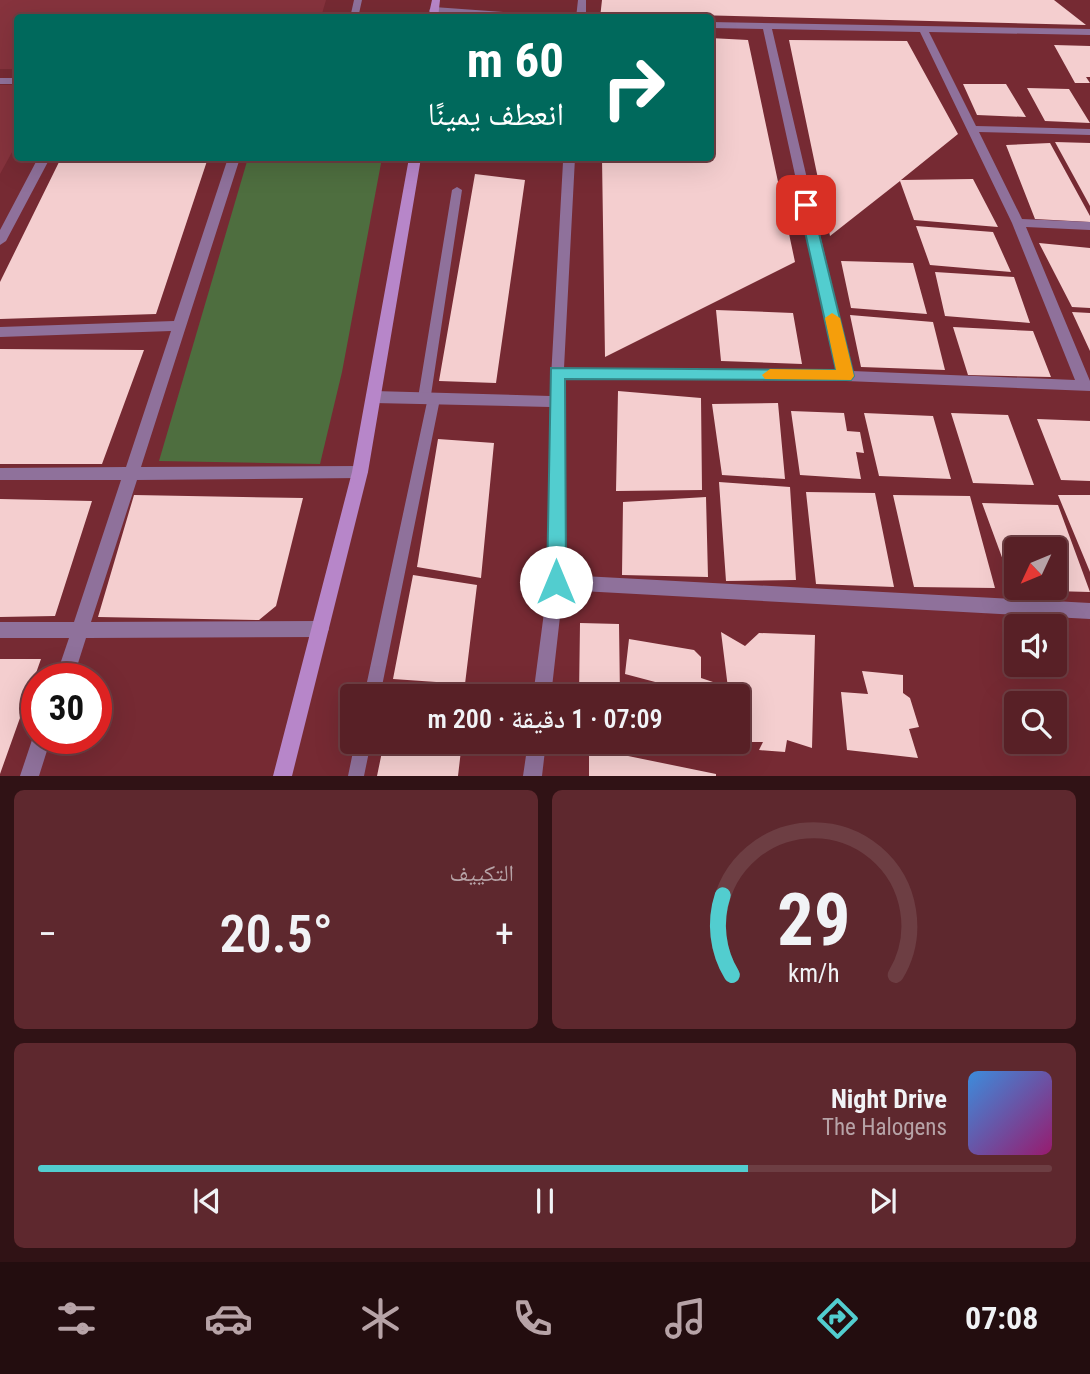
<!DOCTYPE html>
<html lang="ar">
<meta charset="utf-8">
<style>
:root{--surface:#582026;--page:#5e282e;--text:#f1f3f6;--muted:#b7a3a7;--line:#6d3e43;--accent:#52cdcf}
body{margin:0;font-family:"Roboto Condensed","Noto Naskh Arabic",sans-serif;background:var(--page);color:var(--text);direction:rtl;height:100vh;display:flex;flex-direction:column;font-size:26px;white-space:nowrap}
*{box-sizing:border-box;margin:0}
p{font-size:23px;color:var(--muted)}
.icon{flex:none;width:38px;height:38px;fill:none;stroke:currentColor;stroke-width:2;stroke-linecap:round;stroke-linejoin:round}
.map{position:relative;height:776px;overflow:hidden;direction:ltr}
.drawer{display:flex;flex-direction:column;gap:14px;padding:14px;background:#301215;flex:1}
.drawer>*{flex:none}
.top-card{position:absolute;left:14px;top:14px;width:700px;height:147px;border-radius:7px;box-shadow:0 7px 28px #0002,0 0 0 2px var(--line);direction:rtl;background:#00695c;color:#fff;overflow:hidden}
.needle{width:46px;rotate:226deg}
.buttons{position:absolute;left:1004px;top:537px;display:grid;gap:14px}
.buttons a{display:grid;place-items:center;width:63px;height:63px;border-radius:7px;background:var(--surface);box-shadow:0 7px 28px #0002,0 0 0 2px var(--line);font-size:35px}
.speed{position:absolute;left:21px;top:663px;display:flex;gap:14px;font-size:35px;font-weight:700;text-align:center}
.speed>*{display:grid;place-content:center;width:91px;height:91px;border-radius:50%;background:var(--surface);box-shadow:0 7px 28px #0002,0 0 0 2px var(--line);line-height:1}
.speed .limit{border:10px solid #d22;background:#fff;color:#111}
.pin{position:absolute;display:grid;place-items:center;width:60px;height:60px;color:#fff;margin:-30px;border-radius:14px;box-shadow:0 4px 10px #0006}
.me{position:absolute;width:77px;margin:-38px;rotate:0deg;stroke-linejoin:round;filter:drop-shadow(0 0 5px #0008)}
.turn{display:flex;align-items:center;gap:24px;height:147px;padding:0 35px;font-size:32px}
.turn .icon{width:91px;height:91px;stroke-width:2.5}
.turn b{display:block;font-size:49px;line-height:60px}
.big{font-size:52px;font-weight:600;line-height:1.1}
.drawer .tile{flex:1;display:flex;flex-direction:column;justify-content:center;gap:10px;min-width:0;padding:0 24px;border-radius:10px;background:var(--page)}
.drawer .dial{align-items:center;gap:0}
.dial svg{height:182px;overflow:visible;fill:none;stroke:var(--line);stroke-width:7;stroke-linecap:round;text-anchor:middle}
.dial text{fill:var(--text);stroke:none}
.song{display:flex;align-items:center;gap:21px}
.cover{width:84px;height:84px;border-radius:10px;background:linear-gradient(135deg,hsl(210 70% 55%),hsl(320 70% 35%))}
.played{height:7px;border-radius:4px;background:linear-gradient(90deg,var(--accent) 70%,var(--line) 70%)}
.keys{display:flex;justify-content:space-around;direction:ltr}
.heat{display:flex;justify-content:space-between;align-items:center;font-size:38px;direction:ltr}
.drawer .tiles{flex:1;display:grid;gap:14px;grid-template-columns:1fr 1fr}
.tile:last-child{grid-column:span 2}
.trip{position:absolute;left:340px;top:684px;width:410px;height:70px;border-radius:7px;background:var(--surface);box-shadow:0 7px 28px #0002,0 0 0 2px var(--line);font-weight:600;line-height:70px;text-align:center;direction:rtl}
.dock{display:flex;height:112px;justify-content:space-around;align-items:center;background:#230d0f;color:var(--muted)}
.dock .icon{width:49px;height:49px}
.dock .selected{color:var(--accent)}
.dock b{font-size:32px;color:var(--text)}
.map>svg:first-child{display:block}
.built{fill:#86333d}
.green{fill:#4e6e3f}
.building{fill:#f4cecf;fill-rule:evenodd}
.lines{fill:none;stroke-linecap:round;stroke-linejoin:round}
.lane{fill:#8f719b;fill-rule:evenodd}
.street{fill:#8f719b;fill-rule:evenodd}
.secondary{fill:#b786c9;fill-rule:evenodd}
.route{fill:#52cdcf;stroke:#358587;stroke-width:2}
.slow{fill:#f59e0b}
</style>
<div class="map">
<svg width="1090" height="776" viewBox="0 0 1090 776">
<rect width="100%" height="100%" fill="#762a33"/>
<path class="built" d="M0 0H326L321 17 18 18 17 69H0Z
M0 85H18L17 143 0 174Z"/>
<path class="green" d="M248 158H382L342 372 320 464 159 461Z"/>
<path class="building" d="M602 0H1054L1086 25 616 13V18H600Z
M710 38 748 40 795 262 605 357 602 158H710Z
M789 40 907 41 958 134 901 180 973 179 998 227 914 220 900 181 830 236Z
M1054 45 1090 46V77H1086L1090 83H1075Z
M963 84H1006L1026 117 977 115Z
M1027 88 1069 89 1090 123 1045 121Z
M1055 142 1090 143V206Z
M1050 143 1090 216V222L1035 219 1006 145Z
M61 158H208L156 314 0 319V282Z
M475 174 525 180 496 383 439 381Z
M916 226 993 232 1011 272 930 265Z
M1039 243 1090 248V308L1072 307Z
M841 261 913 263 927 314 851 308Z
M935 272 1014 277 1030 323 945 316Z
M716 310 793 313 802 364 721 361Z
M1072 312 1090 313V351Z
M850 315 933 322 945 370 861 367Z
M953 327 1033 331 1051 377 968 375Z
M0 349 144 350 102 464H0Z
M618 391 701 398 702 490 616 491Z
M778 403 785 479 722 475 712 404Z
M791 411 844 413 847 431 860 432 864 453 856 452 861 479 800 475Z
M864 413 933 416 951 479 879 476Z
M951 413 1008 415 1034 485 973 483Z
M1037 419 1090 421V481L1061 480Z
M438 439 494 443 481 578 417 567Z
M719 482 790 487 796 580 726 581Z
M806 492 875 493 894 587 816 584Z
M134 495 303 498 276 606 259 620 98 617Z
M893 495 970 496 995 588 914 587Z
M1058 495H1090V572Z
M706 497 708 577 622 575 623 502Z
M0 499 92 501 55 616 0 617Z
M982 503 1058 505 1090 592 1014 590ZM1017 550H1055V588H1017Z
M413 575 477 585 465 684 393 679Z
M580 623 619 624 620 696H579Z
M721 632 745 646 759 633 815 635 812 748 787 740 785 752 759 750 763 742H737V696H729Z
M629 639 694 650 701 657V678L713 682 716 696H659V683L625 674Z
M0 659H41L0 774Z
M862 671 903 675V693L910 698 919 727 909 729 918 758 847 750 841 692 868 694Z
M395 687 469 695V696H393Z
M384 742H462L458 776H377Z
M589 748 716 774V776H589Z"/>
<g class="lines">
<path class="lane" d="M354 0H362L358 18H350Z
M457 187 462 190 431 395 438 396 440 399 380 696H364L427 402 420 401 418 398 452 190Z
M355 742H371L364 776H348Z"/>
<path class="street" d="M578 0H586V18H576Z
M434 7 547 15 551 18H501L431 12 429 10Z
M710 22 1090 29V35L929 32 976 126 1090 129V135L979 132 1022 219 1090 222V230L1026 227 1090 381V391L846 381 564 378V575L1090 603V619L563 590 551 696H533L548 582 550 407 374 403 369 401 367 397 369 393 374 391 550 396 563 162 537 161 532 158H575L564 368 838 371 763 29 710 28ZM772 29 920 32 1012 223 1075 380 852 371Z
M0 78H18V84H0Z
M38 158H50L6 241 0 245V230Z
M228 158H240L141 467 360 466 365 468 368 472 365 476 360 478 137 480 91 622 320 621 326 623 329 629 326 635 320 637 86 638 73 679H55L69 638H0V622H74L121 480H0V468L126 467 171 331 0 337V327L174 321Z
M35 731 37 738H51L39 776H20Z
M528 742H546L542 776H523Z"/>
<path class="secondary" d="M432 0H440L438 18H428Z
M409 158H421L368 472 292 776H273L352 472Z"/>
</g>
<path class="route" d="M806 201 812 205 854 376 851 380 565 379 566 582 563 588 556 591 550 588 547 582 551 368 836 370 799 205Z"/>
<path class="slow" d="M832 313 840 318 854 376 851 380 765 379 762 375 770 369 836 370 825 318Z"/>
</svg>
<div class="buttons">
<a><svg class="needle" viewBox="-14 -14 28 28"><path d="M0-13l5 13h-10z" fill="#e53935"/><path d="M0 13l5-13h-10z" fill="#b7a3a7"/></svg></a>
<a><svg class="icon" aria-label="sound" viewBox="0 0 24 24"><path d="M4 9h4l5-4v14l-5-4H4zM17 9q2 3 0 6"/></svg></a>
<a><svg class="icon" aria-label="search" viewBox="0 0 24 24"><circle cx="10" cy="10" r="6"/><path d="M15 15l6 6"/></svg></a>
</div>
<div class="speed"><div class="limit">30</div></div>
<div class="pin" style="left:806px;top:205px;background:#d93025"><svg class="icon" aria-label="arrive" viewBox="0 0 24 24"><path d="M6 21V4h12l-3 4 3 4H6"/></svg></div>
<svg class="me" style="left:556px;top:582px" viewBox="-20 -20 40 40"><circle r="19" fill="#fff"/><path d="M0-13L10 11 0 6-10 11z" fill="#52cdcf"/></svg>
<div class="trip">07:09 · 1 دقيقة · 200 m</div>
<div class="top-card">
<div class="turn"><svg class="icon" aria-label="right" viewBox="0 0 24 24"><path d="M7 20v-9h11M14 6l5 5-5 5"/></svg><div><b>60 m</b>انعطف يمينًا</div></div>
</div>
</div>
<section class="drawer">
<div class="tiles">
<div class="tile dial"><svg viewBox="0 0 100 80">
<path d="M14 69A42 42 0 1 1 86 69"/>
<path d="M14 69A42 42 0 0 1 10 34" stroke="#52cdcf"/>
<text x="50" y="56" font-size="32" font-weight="700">29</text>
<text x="50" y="72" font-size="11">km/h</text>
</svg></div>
<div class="tile"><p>التكييف</p>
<div class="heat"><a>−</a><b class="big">20.5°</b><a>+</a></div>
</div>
<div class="tile">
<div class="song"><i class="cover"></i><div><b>Night Drive</b><p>The Halogens</p></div></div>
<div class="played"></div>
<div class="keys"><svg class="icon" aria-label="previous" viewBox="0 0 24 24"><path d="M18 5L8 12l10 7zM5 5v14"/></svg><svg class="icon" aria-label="pause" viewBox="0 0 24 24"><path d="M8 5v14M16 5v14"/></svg><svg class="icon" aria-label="next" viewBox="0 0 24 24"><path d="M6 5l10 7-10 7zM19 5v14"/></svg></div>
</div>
</div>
</section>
<nav class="dock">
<b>07:08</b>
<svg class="icon selected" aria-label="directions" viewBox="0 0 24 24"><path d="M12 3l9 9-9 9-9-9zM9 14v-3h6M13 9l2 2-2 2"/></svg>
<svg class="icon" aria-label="music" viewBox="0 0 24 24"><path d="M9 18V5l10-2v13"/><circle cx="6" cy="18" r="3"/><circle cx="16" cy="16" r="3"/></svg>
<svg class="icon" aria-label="phone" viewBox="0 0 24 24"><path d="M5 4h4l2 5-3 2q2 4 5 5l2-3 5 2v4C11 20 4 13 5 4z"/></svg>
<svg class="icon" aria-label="climate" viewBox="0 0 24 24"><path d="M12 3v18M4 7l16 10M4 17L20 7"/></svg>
<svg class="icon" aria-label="car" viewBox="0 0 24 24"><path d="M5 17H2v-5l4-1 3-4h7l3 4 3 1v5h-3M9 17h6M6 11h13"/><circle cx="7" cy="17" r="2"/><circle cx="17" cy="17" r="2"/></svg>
<svg class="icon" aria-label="filters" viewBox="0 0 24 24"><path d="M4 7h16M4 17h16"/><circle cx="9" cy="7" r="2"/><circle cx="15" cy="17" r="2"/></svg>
</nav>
